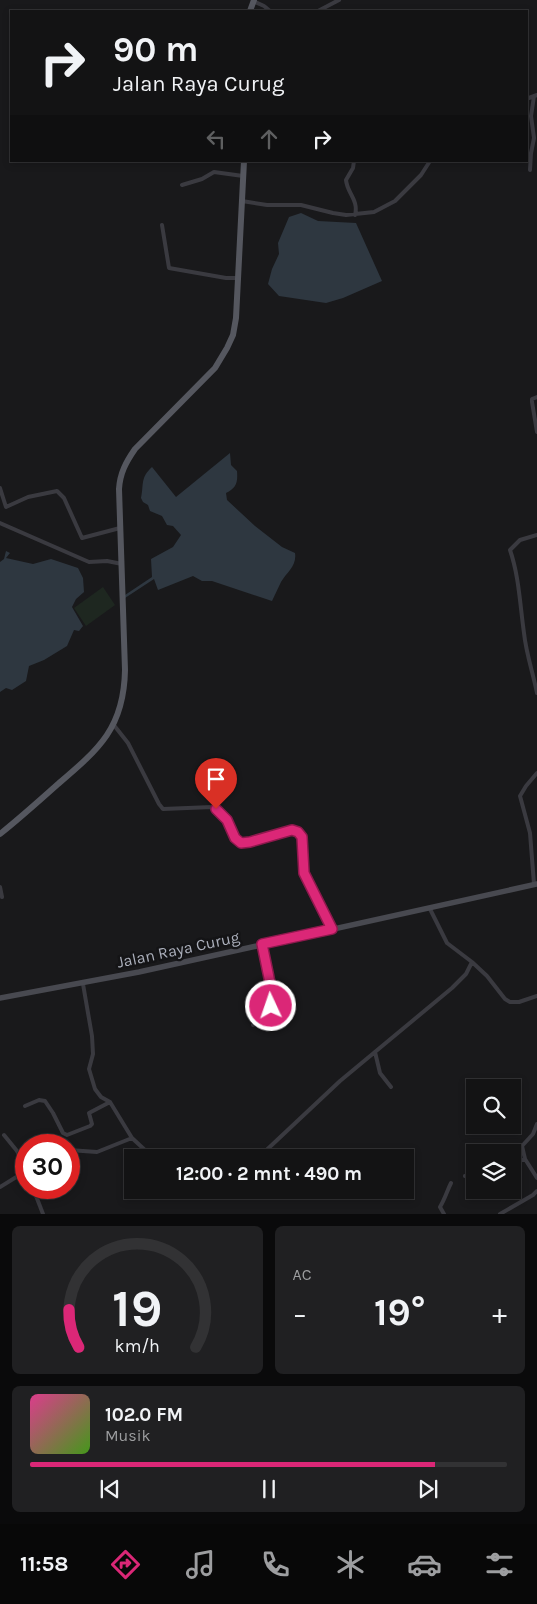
<!DOCTYPE html>
<html lang="id">
<meta charset="utf-8">
<style>
:root{--surface:#131314;--page:#202022;--text:#f1f3f6;--muted:#9d9ea0;--line:#323234;--accent:#db2777}
body{margin:0;font-family:Karla,sans-serif;background:var(--page);color:var(--text);height:100vh;display:flex;flex-direction:column;font-size:19px;white-space:nowrap}
*{box-sizing:border-box;margin:0}
p{font-size:16px;color:var(--muted)}
.icon{flex:none;width:28px;height:28px;fill:none;stroke:currentColor;stroke-width:2;stroke-linecap:round;stroke-linejoin:round}
.map{position:relative;height:1214px;overflow:hidden}
.panel{display:flex;flex-direction:column;gap:12px;padding:12px;background:#0a0a0b;flex:1}
.panel>*{flex:none}
.top-card{position:absolute;left:10px;top:10px;width:518px;height:152px;border-radius:0px;box-shadow:0 2px 8px #0003,0 0 0 1px var(--line);background:#131314;color:var(--text);overflow:hidden}
.tools{position:absolute;left:466px;top:1079px;display:grid;gap:10px}
.tools a{display:grid;place-items:center;width:55px;height:55px;border-radius:0px;background:var(--surface);box-shadow:0 2px 8px #0003,0 0 0 1px var(--line);font-size:25px}
.speed{position:absolute;left:15px;top:1134px;display:flex;gap:10px;font-size:25px;font-weight:700;text-align:center}
.speed>*{display:grid;place-content:center;width:65px;height:65px;border-radius:50%;background:var(--surface);box-shadow:0 2px 8px #0003,0 0 0 1px var(--line);line-height:1}
.speed .limit{border:8px solid #d22;background:#fff;color:#111}
.pin{position:absolute;display:grid;place-items:center;width:42px;height:42px;color:#fff;margin:-51px -21px;border-radius:50% 50% 50% 0;rotate:-45deg;box-shadow:0 0 5px #0007}
.pin .icon{rotate:45deg}
.me{position:absolute;width:55px;margin:-28px;rotate:357deg;stroke-linejoin:round;filter:drop-shadow(0 0 4px #0008)}
.turn{display:flex;align-items:center;gap:18px;height:105px;padding:0 20px;font-size:22px}
.turn .icon{width:65px;height:65px;stroke-width:2.5}
.turn b{display:block;font-size:35px;line-height:42px}
.lanes{display:flex;align-items:center;height:48px;padding:0 20px;background:#0003;justify-content:center;gap:25px;direction:ltr}
.lanes .off{opacity:.35}
.big{font-size:38px;font-weight:700;line-height:1.1}
.panel .card{flex:1;display:flex;flex-direction:column;justify-content:center;gap:8px;min-width:0;padding:0 18px;border-radius:8px;background:var(--page)}
.panel .dial{align-items:center;gap:0}
.dial svg{height:130px;overflow:visible;fill:none;stroke:var(--line);stroke-width:7;stroke-linecap:round;text-anchor:middle}
.dial text{fill:var(--text);stroke:none}
.song{display:flex;align-items:center;gap:15px}
.cover{width:60px;height:60px;border-radius:8px;background:linear-gradient(135deg,hsl(330 70% 55%),hsl(100 70% 35%))}
.played{height:5px;border-radius:2px;background:linear-gradient(90deg,var(--accent) 85%,var(--line) 85%)}
.keys{display:flex;justify-content:space-around;direction:ltr}
.heat{display:flex;justify-content:space-between;align-items:center;font-size:28px;direction:ltr}
.panel .tiles{flex:1;display:grid;gap:12px;grid-template-columns:1fr 1fr}
.card:last-child{grid-column:span 2}
.trip{position:absolute;left:124px;top:1149px;width:290px;height:50px;border-radius:0px;background:var(--surface);box-shadow:0 2px 8px #0003,0 0 0 1px var(--line);font-weight:700;line-height:50px;text-align:center}
.menu{display:flex;height:80px;justify-content:space-around;align-items:center;background:#080808;color:var(--muted)}
.menu .icon{width:35px;height:35px}
.menu .current{color:var(--accent)}
.menu b{font-size:22px;color:var(--text)}
.map>svg:first-child{display:block}
.green{fill:#1e2720}
.water{fill:#2e3740}
.lines{fill:none;stroke-linecap:round;stroke-linejoin:round}
.street{stroke:#3a3a40;stroke-width:4}
.secondary{stroke:#484950;stroke-width:5.5}
.primary{stroke:#55575f;stroke-width:6}
.route-casing{stroke:#8e194d;stroke-width:12}
.route{stroke:#db2777;stroke-width:9}
.labels{text-anchor:middle;stroke-width:5;stroke-linejoin:round;paint-order:stroke}
.street-label{font-size:16px;fill:#abafbb;stroke:#141416}
</style>
<div class="map">
<svg width="537" height="1214" viewBox="0 0 537 1214">
<rect width="100%" height="100%" fill="#19191b"/>
<path class="green" d="M103 587 115 605 86 626 74 608Z"/>
<path class="water" d="M301 213 318 221 356 223 382 281 343 298 326 303 279 296 268 284 272 269 279 254 278 243 289 217Z
M230 453 231 465 237 471C238 483 236 488 226 493L227 500 255 526 282 547 295 553C297 566 287 572 281 582 278 588 275 595 272 601L212 581H202L193 576 158 590 154 579 125 598V595L152 577 151 559 173 547 181 535 173 526 167 525 162 516 150 511 148 505 143 502 141 498C144 484 140 478 152 467L176 497Z
M6 551 10 553 6 558 33 564 51 559 78 568 83 578 84 592 76 599 72 607 83 626 79 631 74 630 67 646 44 660 29 666 26 681 12 690 6 688 0 692V562L4 559Z"/>
<g class="lines">
<path class="street" d="M253 1 264 6 270 11
M318 11 339 0
M526 99 537 95
M354 161 353 168 346 180C347 193 359 200 355 215
M530 170 531 153 534 138 531 116 534 96
M182 185 202 179 214 172 243 176
M242 201 267 205H301L333 213 346 215 374 212 395 201 421 175 430 161
M162 225 169 268 226 278H239
M537 397 532 399V402L537 432
M0 488 6 507 28 497 57 491 64 498 82 538 120 528
M0 523 89 562 107 561 122 564
M537 535 520 540 510 550C519 576 520 605 524 633 526 653 533 673 537 693
M113 724 128 743 159 804 163 809 212 807 223 815 235 838 241 843 250 842 292 830 299 832 302 837 304 873 332 929
M534 884 530 833 520 796 526 786 537 773
M0 887 2 897
M472 962 487 976 505 999 510 1002H519L537 996
M83 984 92 1036 93 1054 89 1069 95 1089 101 1097 110 1102 132 1138 146 1151 154 1156H190L196 1158
M253 1025C286 1010 266 971 262 944
M375 1052 380 1073 391 1087
M25 1106 39 1100 45 1101 53 1113 63 1133 67 1135 90 1126 92 1124 89 1113 110 1102
M537 1124 533 1134 522 1146 525 1159 537 1178
M4 1135 17 1151 26 1168
M69 1150 97 1152 132 1138
M258 1158 340 1081 452 988 466 974 472 962 447 943 430 909
M512 1164 525 1159
M465 1176 475 1174
M0 1187 26 1171
M33 1188 43 1214
M444 1214 440 1207C445 1199 447 1191 451 1183
M500 1214 533 1195 537 1191"/>
<path class="secondary" d="M0 998 139 972 537 884"/>
<path class="primary" d="M250 11 254 0
M0 834C20 818 39 801 58 784 99 749 124 728 125 670L119 489C120 473 126 462 135 449L215 368 227 348 233 335 236 318 244 161"/>
</g>
<g class="lines">
<defs>
<path id="route" d="M216 809 227 820 235 838 241 843 250 842 292 830 298 832 302 837 304 873 332 929 262 944 273 997 271 1006"/>
</defs>
<use href="#route" class="route-casing"/>
<use href="#route" class="route"/>
</g>
<g class="labels">
<g class="street-label">
<text transform="translate(178 949) rotate(-12)" y="6">Jalan Raya Curug</text>
</g>
</g>
</svg>
<div class="tools">
<a><svg class="icon" aria-label="search" viewBox="0 0 24 24"><circle cx="10" cy="10" r="6"/><path d="M15 15l6 6"/></svg></a>
<a><svg class="icon" aria-label="layers" viewBox="0 0 24 24"><path d="M12 4l9 5-9 5-9-5zM3 14l9 5 9-5"/></svg></a>
</div>
<div class="speed"><div class="limit">30</div></div>
<div class="pin" style="left:216px;top:809px;background:#d93025"><svg class="icon" aria-label="arrive" viewBox="0 0 24 24"><path d="M6 21V4h12l-3 4 3 4H6"/></svg></div>
<svg class="me" style="left:271px;top:1006px" viewBox="-20 -20 40 40"><circle r="17" fill="#db2777" stroke="#fff" stroke-width="3"/><path d="M0-11L8 9 0 5-8 9z" fill="#fff"/></svg>
<div class="trip">12:00 · 2 mnt · 490 m</div>
<div class="top-card">
<div class="turn"><svg class="icon" aria-label="right" viewBox="0 0 24 24"><path d="M7 20v-9h11M14 6l5 5-5 5"/></svg><div><b>90 m</b>Jalan Raya Curug</div></div>
<div class="lanes"><svg class="icon off" aria-label="left" viewBox="0 0 24 24"><path d="M17 20v-9H6M10 6l-5 5 5 5"/></svg><svg class="icon off" aria-label="ahead" viewBox="0 0 24 24"><path d="M12 20V5M6 11l6-6 6 6"/></svg><svg class="icon" aria-label="right" viewBox="0 0 24 24"><path d="M7 20v-9h11M14 6l5 5-5 5"/></svg></div>
</div>
</div>
<section class="panel">
<div class="tiles">
<div class="card dial"><svg viewBox="0 0 100 80">
<path d="M14 69A42 42 0 1 1 86 69"/>
<path d="M14 69A42 42 0 0 1 8 46" stroke="#db2777"/>
<text x="50" y="56" font-size="32" font-weight="700">19</text>
<text x="50" y="72" font-size="11">km/h</text>
</svg></div>
<div class="card"><p>AC</p>
<div class="heat"><a>−</a><b class="big">19°</b><a>+</a></div>
</div>
<div class="card">
<div class="song"><i class="cover"></i><div><b>102.0 FM</b><p>Musik</p></div></div>
<div class="played"></div>
<div class="keys"><svg class="icon" aria-label="previous" viewBox="0 0 24 24"><path d="M18 5L8 12l10 7zM5 5v14"/></svg><svg class="icon" aria-label="pause" viewBox="0 0 24 24"><path d="M8 5v14M16 5v14"/></svg><svg class="icon" aria-label="next" viewBox="0 0 24 24"><path d="M6 5l10 7-10 7zM19 5v14"/></svg></div>
</div>
</div>
</section>
<nav class="menu">
<b>11:58</b>
<svg class="icon current" aria-label="directions" viewBox="0 0 24 24"><path d="M12 3l9 9-9 9-9-9zM9 14v-3h6M13 9l2 2-2 2"/></svg>
<svg class="icon" aria-label="music" viewBox="0 0 24 24"><path d="M9 18V5l10-2v13"/><circle cx="6" cy="18" r="3"/><circle cx="16" cy="16" r="3"/></svg>
<svg class="icon" aria-label="phone" viewBox="0 0 24 24"><path d="M5 4h4l2 5-3 2q2 4 5 5l2-3 5 2v4C11 20 4 13 5 4z"/></svg>
<svg class="icon" aria-label="climate" viewBox="0 0 24 24"><path d="M12 3v18M4 7l16 10M4 17L20 7"/></svg>
<svg class="icon" aria-label="car" viewBox="0 0 24 24"><path d="M5 17H2v-5l4-1 3-4h7l3 4 3 1v5h-3M9 17h6M6 11h13"/><circle cx="7" cy="17" r="2"/><circle cx="17" cy="17" r="2"/></svg>
<svg class="icon" aria-label="filters" viewBox="0 0 24 24"><path d="M4 7h16M4 17h16"/><circle cx="9" cy="7" r="2"/><circle cx="15" cy="17" r="2"/></svg>
</nav>
